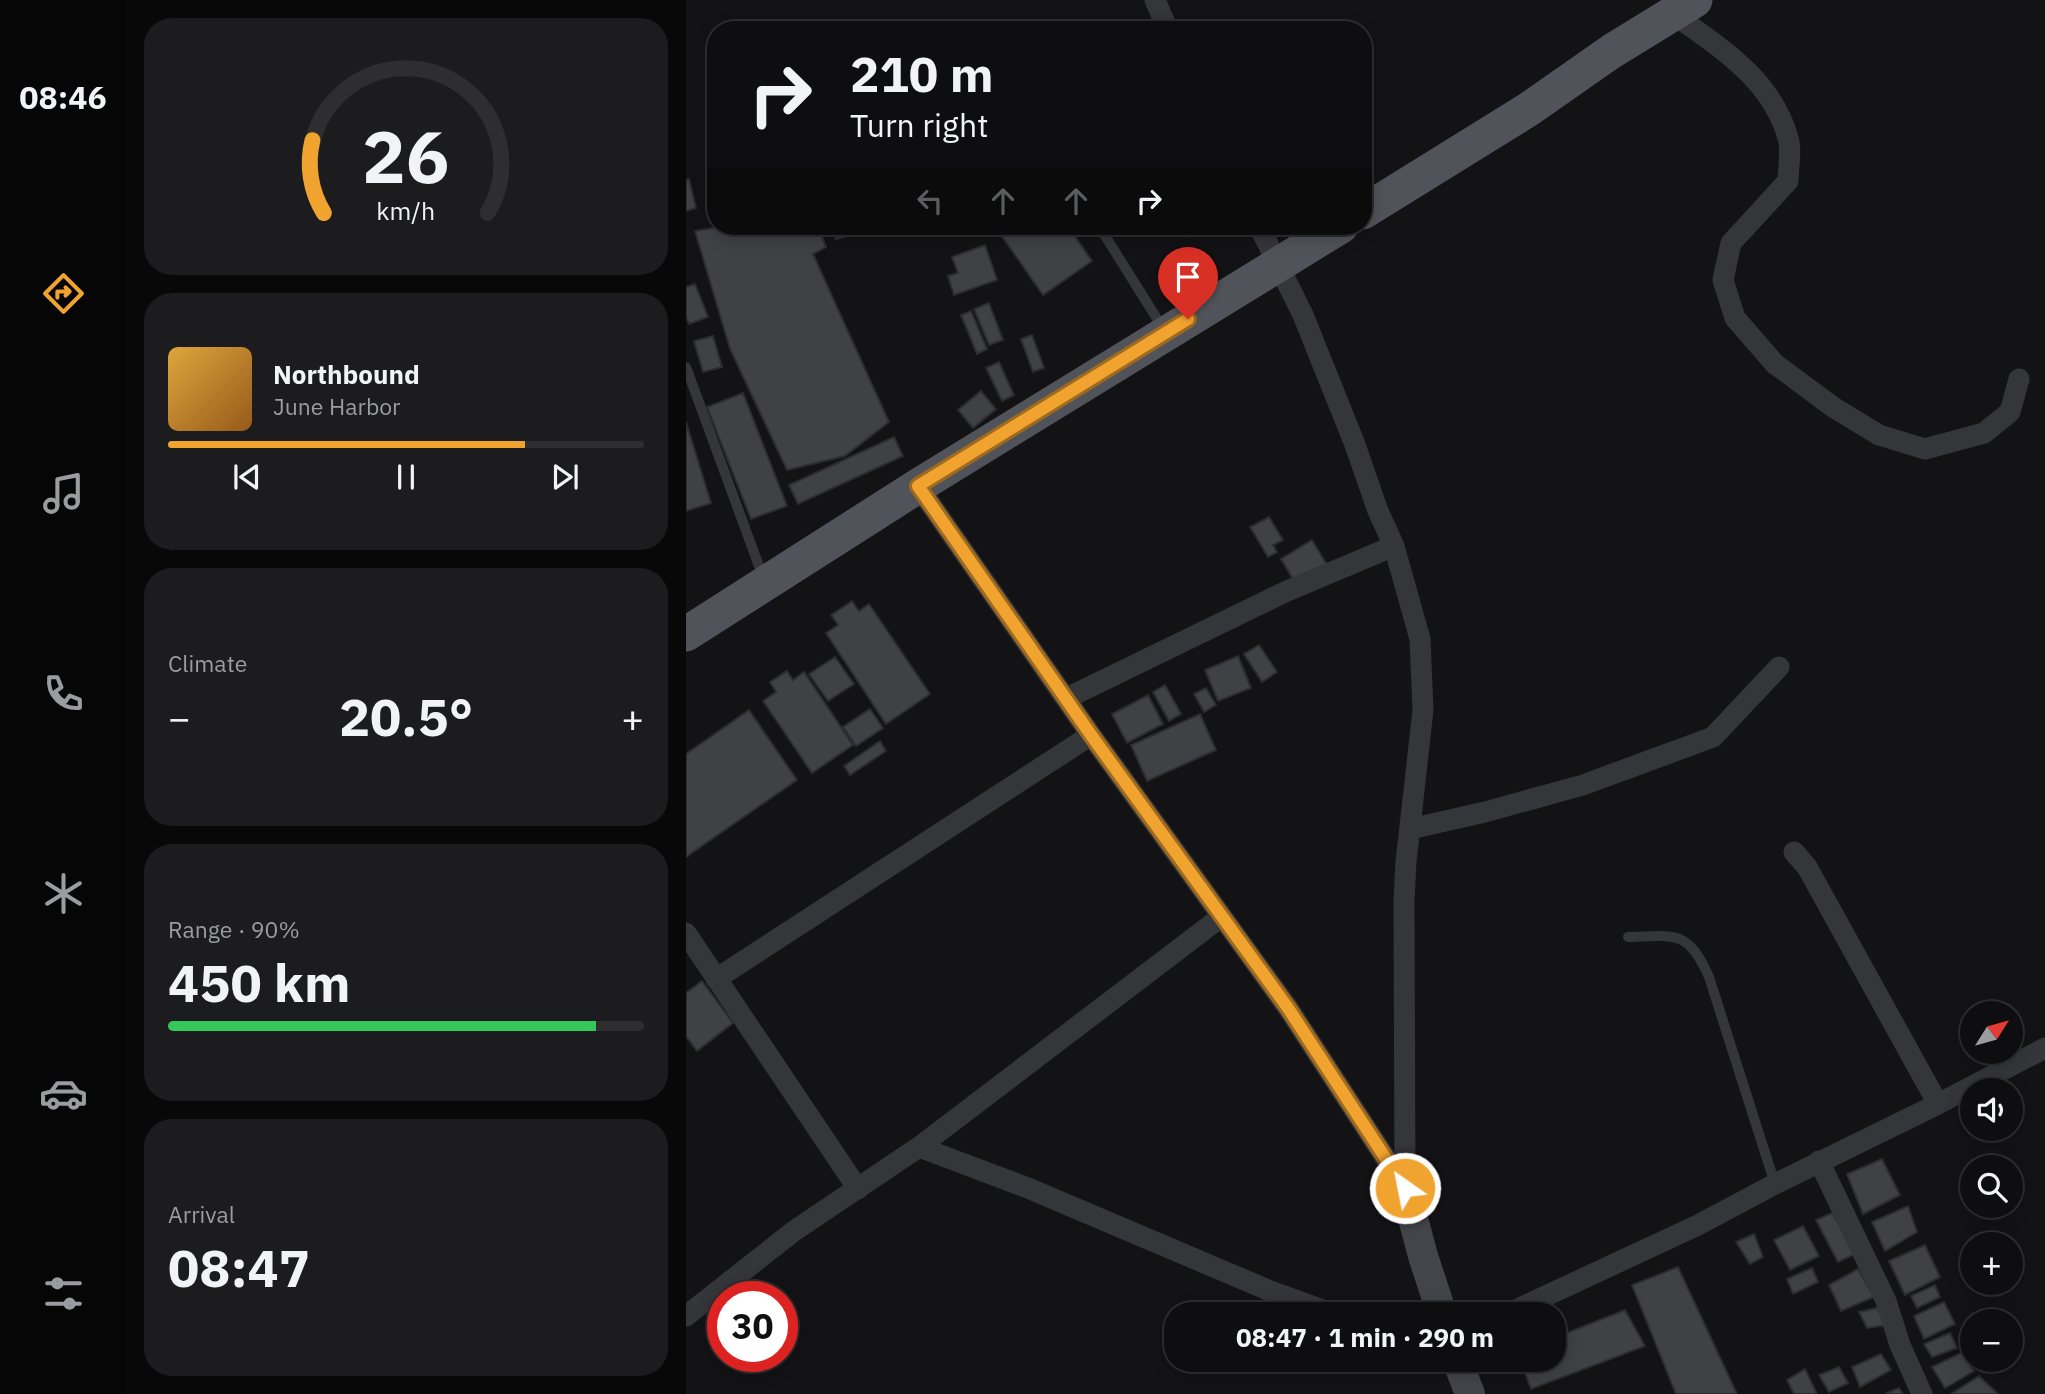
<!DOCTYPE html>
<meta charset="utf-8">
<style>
:root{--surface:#0e0e10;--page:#1c1c1e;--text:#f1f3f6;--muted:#9b9c9f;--line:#2e2e30;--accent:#f1a32f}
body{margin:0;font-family:"IBM Plex Sans",sans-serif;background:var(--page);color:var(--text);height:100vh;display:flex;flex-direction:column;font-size:26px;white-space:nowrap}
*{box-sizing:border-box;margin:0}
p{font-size:23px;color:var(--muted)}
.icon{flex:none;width:38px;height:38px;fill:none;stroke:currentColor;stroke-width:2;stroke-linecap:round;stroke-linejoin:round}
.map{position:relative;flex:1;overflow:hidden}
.details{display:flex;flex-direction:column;gap:18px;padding:18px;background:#080809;width:560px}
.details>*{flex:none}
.hud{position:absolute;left:21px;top:21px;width:665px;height:214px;border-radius:28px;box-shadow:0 4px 18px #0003,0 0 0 2px var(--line);background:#0e0e10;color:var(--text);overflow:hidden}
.needle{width:46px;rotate:53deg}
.tools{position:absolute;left:1274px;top:1001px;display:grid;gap:14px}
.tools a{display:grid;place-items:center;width:63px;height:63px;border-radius:50%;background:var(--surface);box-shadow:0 4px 18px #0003,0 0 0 2px var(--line);font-size:35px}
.speed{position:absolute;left:21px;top:1281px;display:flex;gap:14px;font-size:35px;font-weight:700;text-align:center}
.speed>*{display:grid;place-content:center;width:91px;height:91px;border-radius:50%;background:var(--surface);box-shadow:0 4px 18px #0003,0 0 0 2px var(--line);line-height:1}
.speed .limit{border:10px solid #d22;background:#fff;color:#111}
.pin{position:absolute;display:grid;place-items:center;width:60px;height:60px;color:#fff;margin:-72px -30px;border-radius:50% 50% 50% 0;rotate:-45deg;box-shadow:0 0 7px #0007}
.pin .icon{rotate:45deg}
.me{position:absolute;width:77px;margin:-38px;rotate:327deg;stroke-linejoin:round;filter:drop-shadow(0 0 5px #0008)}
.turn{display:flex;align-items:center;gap:24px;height:147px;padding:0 28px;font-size:32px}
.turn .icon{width:91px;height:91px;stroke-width:2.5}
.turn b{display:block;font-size:49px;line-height:60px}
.lanes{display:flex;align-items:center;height:66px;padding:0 28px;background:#0003;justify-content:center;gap:35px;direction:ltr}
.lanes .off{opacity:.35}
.big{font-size:52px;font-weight:800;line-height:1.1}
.details .tile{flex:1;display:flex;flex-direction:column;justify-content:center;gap:10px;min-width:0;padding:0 24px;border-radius:28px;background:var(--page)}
.details .dial{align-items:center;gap:0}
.dial svg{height:182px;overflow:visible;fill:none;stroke:var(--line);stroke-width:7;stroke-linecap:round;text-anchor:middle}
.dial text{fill:var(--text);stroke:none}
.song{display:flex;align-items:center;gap:21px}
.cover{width:84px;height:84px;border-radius:10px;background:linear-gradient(135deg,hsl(40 70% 55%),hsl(30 70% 35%))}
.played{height:7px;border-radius:4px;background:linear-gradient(90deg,var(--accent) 75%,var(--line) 75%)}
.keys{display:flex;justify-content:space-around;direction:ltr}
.heat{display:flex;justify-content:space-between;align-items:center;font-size:38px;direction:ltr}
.charge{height:10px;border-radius:5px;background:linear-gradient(90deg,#34c759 90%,var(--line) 0)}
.trip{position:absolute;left:478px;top:1302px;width:402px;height:70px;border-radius:28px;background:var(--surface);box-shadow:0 4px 18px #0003,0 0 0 2px var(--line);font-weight:800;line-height:70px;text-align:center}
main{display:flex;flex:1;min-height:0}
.menu{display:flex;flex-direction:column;width:126px;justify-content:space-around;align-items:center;background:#060606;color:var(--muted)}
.menu .icon{width:49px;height:49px}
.menu .on{color:var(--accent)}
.menu b{font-size:32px;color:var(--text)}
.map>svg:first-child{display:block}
.building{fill:#3f4145;stroke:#2d2d31;stroke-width:2}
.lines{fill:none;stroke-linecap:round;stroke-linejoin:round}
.lane{stroke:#34363a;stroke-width:10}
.street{stroke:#34363a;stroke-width:21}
.secondary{stroke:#42454a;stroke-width:30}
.primary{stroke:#505359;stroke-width:35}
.route-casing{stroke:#9d6a1f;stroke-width:18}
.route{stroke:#f1a32f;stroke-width:12}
</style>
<main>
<nav class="menu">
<b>08:46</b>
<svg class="icon on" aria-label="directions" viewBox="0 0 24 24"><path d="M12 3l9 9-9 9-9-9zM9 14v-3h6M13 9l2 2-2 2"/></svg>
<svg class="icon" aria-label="music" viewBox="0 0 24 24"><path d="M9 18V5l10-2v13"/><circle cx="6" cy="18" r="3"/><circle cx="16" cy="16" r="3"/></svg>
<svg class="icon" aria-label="phone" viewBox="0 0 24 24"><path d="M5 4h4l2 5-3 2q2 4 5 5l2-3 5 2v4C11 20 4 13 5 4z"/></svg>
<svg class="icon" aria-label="climate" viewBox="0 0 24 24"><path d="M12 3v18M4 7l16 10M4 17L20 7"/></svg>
<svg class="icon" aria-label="car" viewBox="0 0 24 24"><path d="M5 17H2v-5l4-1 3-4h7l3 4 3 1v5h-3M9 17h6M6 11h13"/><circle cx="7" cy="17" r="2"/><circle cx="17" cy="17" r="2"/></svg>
<svg class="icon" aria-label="filters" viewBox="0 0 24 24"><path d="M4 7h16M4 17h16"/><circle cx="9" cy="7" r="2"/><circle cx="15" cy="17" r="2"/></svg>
</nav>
<section class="details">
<div class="tile dial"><svg viewBox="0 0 100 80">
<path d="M14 69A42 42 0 1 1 86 69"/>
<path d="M14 69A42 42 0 0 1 9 37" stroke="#f1a32f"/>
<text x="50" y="56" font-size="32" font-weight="700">26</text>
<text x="50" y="72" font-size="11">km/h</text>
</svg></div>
<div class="tile">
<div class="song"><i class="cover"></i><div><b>Northbound</b><p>June Harbor</p></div></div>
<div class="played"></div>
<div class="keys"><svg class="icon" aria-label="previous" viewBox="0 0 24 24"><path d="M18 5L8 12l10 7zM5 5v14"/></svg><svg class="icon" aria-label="pause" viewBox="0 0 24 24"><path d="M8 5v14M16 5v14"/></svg><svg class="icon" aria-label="next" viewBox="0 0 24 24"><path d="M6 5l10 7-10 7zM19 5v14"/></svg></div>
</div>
<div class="tile"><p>Climate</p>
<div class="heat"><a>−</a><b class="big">20.5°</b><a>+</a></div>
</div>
<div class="tile"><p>Range · 90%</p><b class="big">450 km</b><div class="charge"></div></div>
<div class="tile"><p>Arrival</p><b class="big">08:47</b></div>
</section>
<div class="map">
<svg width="1359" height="1394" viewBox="0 0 1359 1394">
<rect width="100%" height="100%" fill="#131315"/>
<path class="building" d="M77 22 79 30H49Z
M3 179 10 208 0 211V180Z
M38 226H132L140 247 127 254 203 422 159 456 101 470 44 349 9 231Z
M146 226H195L150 239Z
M322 226H382L406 261 357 295 313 232Z
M299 245 311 280 268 295 262 276 272 273 266 257Z
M9 284 22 317 3 324 0 317V287Z
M303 303 317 340 303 345 288 309Z
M285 311 301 349 291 354 275 315Z
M346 335 358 368 347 372 335 339Z
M27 336 36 367 17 372 8 341Z
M313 362 328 395 316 401 300 368Z
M295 391 310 409 287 428 272 410Z
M57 393 101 506 65 519 21 407Z
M0 422 25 503 0 511Z
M208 437 217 456 112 504 103 485Z
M583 517 597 540 587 545 591 552 582 557 564 527Z
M626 540 641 565 610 584 595 559Z
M166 601 173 611 183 604 244 694 200 724 140 633 152 625 145 615Z
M573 645 591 672 576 682 558 654Z
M552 656 565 688 532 701 519 670Z
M149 657 168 684 142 701 123 674Z
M101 671 107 680 118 672 167 745 126 773 77 701 90 692 84 682Z
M479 685 495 714 483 721 467 692Z
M520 688 530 705 518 712 508 694Z
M462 695 477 724 441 743 426 714Z
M184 709 197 728 170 746 157 727Z
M63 710 111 780 0 857V754Z
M514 714 530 750 461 781 445 745Z
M194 741 200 751 164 775 158 766Z
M16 981 47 1023 11 1051 0 1036V993Z
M1196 1159 1214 1195 1177 1214 1161 1174Z
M1222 1206 1231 1232 1199 1251 1186 1222Z
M1146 1213 1171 1253 1152 1262 1130 1220Z
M1117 1226 1133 1256 1104 1270 1088 1240Z
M1068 1234 1077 1257 1064 1264 1050 1242Z
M1239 1245 1254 1277 1219 1295 1203 1261Z
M992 1267 1051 1394H990L946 1285Z
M1126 1268 1132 1282 1107 1294 1101 1279Z
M1172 1269 1188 1297 1155 1311 1143 1285Z
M1249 1285 1254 1297 1231 1308 1225 1296Z
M1258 1302 1269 1324 1238 1339 1228 1316Z
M1191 1308 1200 1325 1181 1328 1173 1312Z
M939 1310 959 1346 845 1389 834 1360H868V1338Z
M1264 1333 1271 1348 1246 1357 1238 1344Z
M1275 1353 1288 1371 1259 1388 1246 1367Z
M1195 1354 1205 1370 1174 1387 1166 1367Z
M1153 1367 1162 1383 1143 1392 1133 1375Z
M1119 1369 1131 1394H1108L1101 1380Z
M1293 1376 1312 1394H1265Z
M1213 1388 1217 1394H1202L1201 1393Z"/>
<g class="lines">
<path class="lane" d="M413 226 478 330
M0 367 77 577
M942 937C989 936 1002 929 1023 977L1089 1184"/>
<path class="street" d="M469 0 482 30
M987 14C1033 47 1086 79 1102 138 1106 150 1102 168 1102 181L1045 243 1037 280 1049 318 1089 364 1147 407 1193 435 1239 449 1298 433 1324 412 1333 379
M573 226 617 315 668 442 692 511 708 546 734 639 737 710 720 862 718 900 719 1188
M232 486 405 735 602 1008 719 1188
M381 698 601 591 708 546
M724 829 799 812 897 785 1027 737 1093 667
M1108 852 1121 867 1252 1104
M0 933 172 1189
M30 979 405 735
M233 1147 535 917
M1133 1161 1200 1301 1214 1345 1236 1394
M821 1314 1012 1225 1089 1184 1252 1104 1359 1048
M0 1316 108 1231 233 1147 342 1188 582 1290 648 1314"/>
<path class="secondary" d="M719 1188 737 1256 756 1314
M771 1360 784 1394"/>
<path class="primary" d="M677 212 843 109 926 51 1009 0
M0 634 232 486 655 226"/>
</g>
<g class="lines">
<defs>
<path id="route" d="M502 319 232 486 405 735 602 1008 719 1188"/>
</defs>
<use href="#route" class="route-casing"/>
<use href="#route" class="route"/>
</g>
</svg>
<div class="tools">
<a><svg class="needle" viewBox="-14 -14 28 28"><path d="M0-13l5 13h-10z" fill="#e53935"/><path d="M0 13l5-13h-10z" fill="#9b9c9f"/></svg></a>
<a><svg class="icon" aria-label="sound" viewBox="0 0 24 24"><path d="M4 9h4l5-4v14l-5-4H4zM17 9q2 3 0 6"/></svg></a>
<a><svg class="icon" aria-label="search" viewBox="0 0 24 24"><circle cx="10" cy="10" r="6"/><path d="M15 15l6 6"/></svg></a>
<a>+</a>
<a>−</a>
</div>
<div class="speed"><div class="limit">30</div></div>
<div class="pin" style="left:502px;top:319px;background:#d93025"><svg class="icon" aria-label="arrive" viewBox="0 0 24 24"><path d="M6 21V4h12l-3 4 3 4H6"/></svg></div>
<svg class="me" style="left:719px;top:1188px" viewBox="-20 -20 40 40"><circle r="17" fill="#f1a32f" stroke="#fff" stroke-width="3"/><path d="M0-11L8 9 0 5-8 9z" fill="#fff"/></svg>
<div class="trip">08:47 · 1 min · 290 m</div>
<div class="hud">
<div class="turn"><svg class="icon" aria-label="right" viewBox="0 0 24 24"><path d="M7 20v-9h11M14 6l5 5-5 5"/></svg><div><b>210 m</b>Turn right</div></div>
<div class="lanes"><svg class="icon off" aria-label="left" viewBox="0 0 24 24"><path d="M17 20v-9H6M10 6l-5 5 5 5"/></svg><svg class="icon off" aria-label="ahead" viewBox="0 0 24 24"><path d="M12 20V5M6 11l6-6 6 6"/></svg><svg class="icon off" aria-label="ahead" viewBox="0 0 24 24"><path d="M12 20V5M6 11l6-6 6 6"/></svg><svg class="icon" aria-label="right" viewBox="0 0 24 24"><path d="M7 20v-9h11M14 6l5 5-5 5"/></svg></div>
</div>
</div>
</main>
